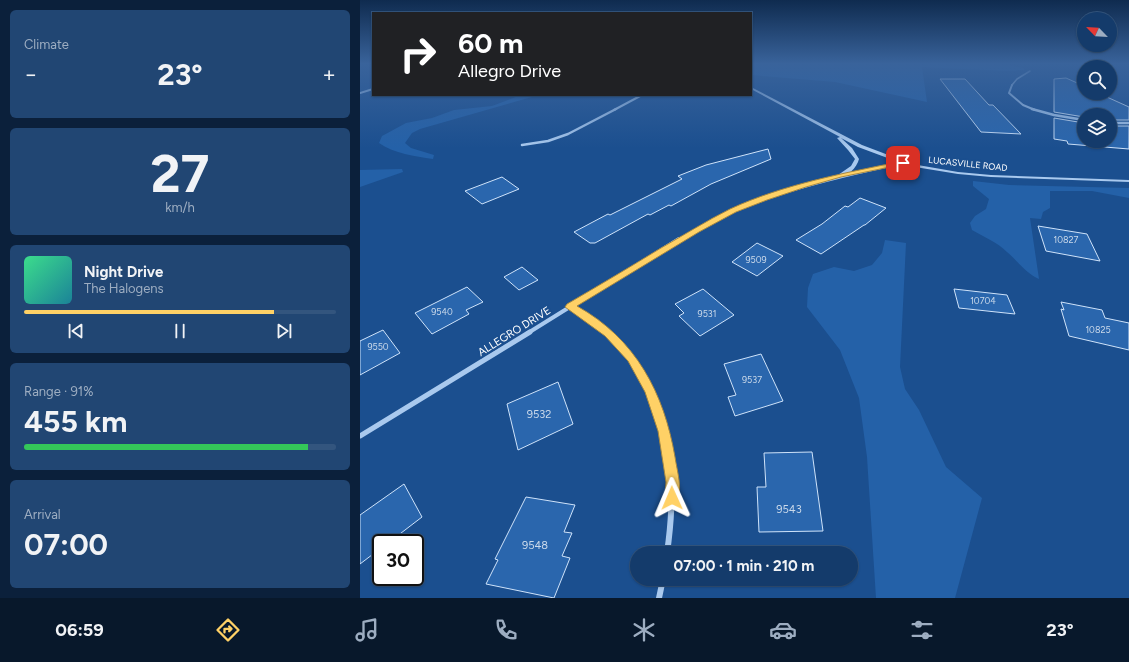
<!DOCTYPE html>
<meta charset="utf-8">
<style>
:root{--surface:#143b6b;--page:#214673;--text:#f1f3f6;--muted:#9dadc1;--line:#33557e;--accent:#ffd166}
body{margin:0;font-family:Figtree,sans-serif;background:var(--page);color:var(--text);height:100vh;display:flex;flex-direction:column;font-size:15px;white-space:nowrap}
*{box-sizing:border-box;margin:0}
p{font-size:13px;color:var(--muted)}
.icon{flex:none;width:22px;height:22px;fill:none;stroke:currentColor;stroke-width:2;stroke-linecap:round;stroke-linejoin:round}
.map{position:relative;flex:1;overflow:hidden}
.drawer{display:flex;flex-direction:column;gap:10px;padding:10px;background:#0b203b;width:360px}
.drawer>*{flex:none}
.banner{position:absolute;left:12px;top:12px;width:380px;height:84px;border-radius:0px;box-shadow:0 1px 3px #0004,0 0 0 1px var(--line);background:#202124;color:#fff;overflow:hidden}
.needle{width:26px;rotate:295deg}
.controls{position:absolute;left:717px;top:12px;display:grid;gap:8px}
.controls a{display:grid;place-items:center;width:40px;height:40px;border-radius:50%;background:var(--surface);box-shadow:0 1px 3px #0004,0 0 0 1px var(--line);font-size:20px}
.speed{position:absolute;left:12px;top:534px;display:flex;gap:8px;font-size:20px;font-weight:700;text-align:center}
.speed>*{display:grid;place-content:center;width:52px;height:52px;border-radius:50%;background:var(--surface);box-shadow:0 1px 3px #0004,0 0 0 1px var(--line);line-height:1}
.speed .limit{border:2px solid #111;border-radius:6px;background:#fff;color:#111}
.pin{position:absolute;display:grid;place-items:center;width:34px;height:34px;color:#fff;margin:-17px;border-radius:8px;box-shadow:0 2px 6px #0006}
.me{position:absolute;width:44px;margin:-22px;rotate:359deg;stroke-linejoin:round;filter:drop-shadow(0 0 3px #0008)}
.turn{display:flex;align-items:center;gap:14px;height:84px;padding:0 20px;font-size:18px}
.turn .icon{width:52px;height:52px;stroke-width:2.5}
.turn b{display:block;font-size:28px;line-height:34px}
.big{font-size:30px;font-weight:700;line-height:1.1}
.drawer .widget{flex:1;display:flex;flex-direction:column;justify-content:center;gap:6px;min-width:0;padding:0 14px;border-radius:6px;background:var(--page)}
.drawer .dial{align-items:center;gap:0}
.dial b{font-size:52px;line-height:1}
.song{display:flex;align-items:center;gap:12px}
.cover{width:48px;height:48px;border-radius:6px;background:linear-gradient(135deg,hsl(150 70% 55%),hsl(190 70% 35%))}
.played{height:4px;border-radius:2px;background:linear-gradient(90deg,var(--accent) 80%,var(--line) 80%)}
.keys{display:flex;justify-content:space-around;direction:ltr}
.heat{display:flex;justify-content:space-between;align-items:center;font-size:22px;direction:ltr}
.charge{height:6px;border-radius:3px;background:linear-gradient(90deg,#34c759 91%,var(--line) 0)}
.trip{position:absolute;left:270px;top:546px;width:228px;height:40px;border-radius:20px;background:var(--surface);box-shadow:0 1px 3px #0004,0 0 0 1px var(--line);font-weight:700;line-height:40px;text-align:center}
.tabs{display:flex;height:64px;justify-content:space-around;align-items:center;background:#08182b;color:var(--muted)}
.tabs .icon{width:28px;height:28px}
.tabs .on{color:var(--accent)}
.tabs b{font-size:18px;color:var(--text)}
main{display:flex;flex:1;min-height:0}
.map>svg:first-child{display:block}
.green{fill:#2461a8}
.building{fill:#2a66ad;stroke:#cfe3fa}
.lines{fill:none;stroke-linecap:round;stroke-linejoin:round}
.service{stroke:#a9c9ee;stroke-width:1.5}
.minor-far5{stroke:#a9c9ee;stroke-width:2}
.minor-far4{stroke:#a9c9ee;stroke-width:2.5}
.minor-far3{stroke:#a9c9ee;stroke-width:3}
.minor-far2{stroke:#a9c9ee;stroke-width:4}
.minor-far1{stroke:#a9c9ee;stroke-width:5}
.minor{stroke:#a9c9ee;stroke-width:6}
.tertiary{fill:#a9c9ee;fill-rule:evenodd}
.route{fill:#ffd166;stroke:#a68842}
.labels{text-anchor:middle;stroke-width:4;stroke-linejoin:round;paint-order:stroke}
.far-street-label{font-size:9px;fill:#fff;stroke:#1b4f8f}
.number-label{font-size:9px;fill:#cad9ea}
.street-label{font-size:11px;fill:#fff;stroke:#1b4f8f}
.near-number-label{font-size:11px;fill:#cad9ea}
</style>
<main>
<section class="drawer">
<div class="widget"><p>Climate</p>
<div class="heat"><a>−</a><b class="big">23°</b><a>+</a></div>
</div>
<div class="widget dial"><b>27</b><p>km/h</p></div>
<div class="widget">
<div class="song"><i class="cover"></i><div><b>Night Drive</b><p>The Halogens</p></div></div>
<div class="played"></div>
<div class="keys"><svg class="icon" aria-label="previous" viewBox="0 0 24 24"><path d="M18 5L8 12l10 7zM5 5v14"/></svg><svg class="icon" aria-label="pause" viewBox="0 0 24 24"><path d="M8 5v14M16 5v14"/></svg><svg class="icon" aria-label="next" viewBox="0 0 24 24"><path d="M6 5l10 7-10 7zM19 5v14"/></svg></div>
</div>
<div class="widget"><p>Range · 91%</p><b class="big">455 km</b><div class="charge"></div></div>
<div class="widget"><p>Arrival</p><b class="big">07:00</b></div>
</section>
<div class="map">
<svg width="769" height="598" viewBox="0 0 769 598">
<rect width="100%" height="100%" fill="#1b4f8f"/>
<path class="green" d="M391 64H645L663 68 665 70 647 71 562 67 567 102 475 82 391 75Z
M161 95H179L60 129 52 133 45 143 51 148 74 155 73 159C54 156 35 154 19 143L22 136 46 123 72 118 94 110 132 106Z
M42 169 43 172 0 187V170Z
M613 181 649 185 769 188V198L732 191H690V208L683 212 681 219 670 218 679 279C665 273 658 261 647 252 637 242 624 237 612 230L610 223 615 216 626 209 629 199 613 186Z
M525 240 546 243 540 367 545 389 559 410 586 467 622 498 595 598H516L507 457 499 398 480 350 447 307 448 288 453 274 474 267 494 271 512 265 522 253Z"/>
<path class="building" d="M706 78 724 86V93H738L769 107V120H750V115H724V117L694 112V79Z
M580 79H605L629 105H633L661 134 621 132Z
M694 118 724 123V141H750V126H769V149L708 144 707 141 694 139Z
M408 149 411 159 351 184 311 206 309 205 290 215 288 214 235 243H230L214 232 248 214 250 215 322 179 318 176 346 165Z
M142 177 159 189 122 204 105 191Z
M500 198 526 208 505 225H504L461 254 436 240 462 224 485 206 488 207Z
M678 226 727 234 740 261 686 251Z
M397 243 423 256 397 276 372 262Z
M162 267 178 280 159 290 144 277Z
M107 287 123 302 106 310 109 314 72 334 55 313Z
M343 289 374 315 340 336 319 316 324 313 315 304Z
M594 289 647 295 655 314 599 308Z
M701 302 742 310 745 318 769 323V350L709 336 701 309 704 310Z
M23 330 40 353 0 375V341Z
M401 354 423 401 375 416 368 397 376 395 364 364Z
M198 382 213 424 158 450 147 404Z
M452 452 463 531 399 532 397 487H406L404 453Z
M44 484 62 517 28 543H21V548L0 564V515Z
M166 497 215 505 204 532 212 533 202 556 210 558 194 598 126 584 138 560 135 559Z"/>
<g class="lines">
<path class="service" d="M652 85 657 79 670 71"/>
<path class="minor-far5" d="M652 85 649 93 663 105 675 110
M0 93 13 89
M254 110 282 95"/>
<path class="minor-far4" d="M672 109 694 115 724 120
M750 123H769
M162 145 188 141 208 134 256 109
M523 167 543 163"/>
<path class="minor-far3" d="M318 240C383 200 454 182 528 166"/>
<path class="minor-far2" d="M210 307 246 333
M168 333 319 239"/>
<path class="minor-far1" d="M245 332C282 363 298 403 308 450
M0 436 170 332"/>
<path class="minor" d="M307 553C312 518 314 483 308 449
M299 598 303 579"/>
<path class="tertiary" d="M391 87 502 145 552 164 598 172 631 175 769 180V182L631 177 598 174 549 166 498 147 481 138 492 148 499 159C497 168 487 177 478 177V175L491 166 495 159 488 150 477 138 480 137 391 89Z"/>
</g>
<linearGradient id="sky" x2="0" y2="1"><stop stop-color="#0f2b4f"/><stop offset="0.43" stop-color="#39639b"/><stop offset="1" stop-color="#39639b" stop-opacity="0"/></linearGradient>
<rect width="769" height="148" fill="url(#sky)"/>
<path class="route" d="M543 161 546 163 545 164 481 177 446 187 407 200 376 212 339 232 217 306C276 339 304 393 315 457 317 471 323 489 317 503L312 504 307 503 305 498 306 482 298 431 285 392 268 361 245 336 205 307 207 304C238 286 270 267 301 248 324 235 346 221 370 209 424 184 485 173 543 161Z"/>
<g class="labels">
<g class="far-street-label">
<text transform="translate(608 164) rotate(6)" y="3">LUCASVILLE ROAD</text>
</g>
<g class="number-label">
<text x="706" y="243">10827</text>
<text x="396" y="263">9509</text>
<text x="623" y="304">10704</text>
<text x="82" y="315">9540</text>
<text x="347" y="317">9531</text>
<text x="738" y="333">10825</text>
<text x="18" y="350">9550</text>
<text x="392" y="383">9537</text>
</g>
<g class="street-label">
<text transform="translate(154 331) rotate(-32)" y="4">ALLEGRO DRIVE</text>
</g>
<g class="near-number-label">
<text x="179" y="418">9532</text>
<text x="429" y="513">9543</text>
<text x="175" y="549">9548</text>
</g>
</g>
</svg>
<div class="controls">
<a><svg class="needle" viewBox="-14 -14 28 28"><path d="M0-13l5 13h-10z" fill="#e53935"/><path d="M0 13l5-13h-10z" fill="#9dadc1"/></svg></a>
<a><svg class="icon" aria-label="search" viewBox="0 0 24 24"><circle cx="10" cy="10" r="6"/><path d="M15 15l6 6"/></svg></a>
<a><svg class="icon" aria-label="layers" viewBox="0 0 24 24"><path d="M12 4l9 5-9 5-9-5zM3 14l9 5 9-5"/></svg></a>
</div>
<div class="speed"><div class="limit">30</div></div>
<div class="pin" style="left:543px;top:163px;background:#d93025"><svg class="icon" aria-label="arrive" viewBox="0 0 24 24"><path d="M6 21V4h12l-3 4 3 4H6"/></svg></div>
<svg class="me" style="left:312px;top:498px" viewBox="-20 -20 40 40"><path d="M0-17L14 15 0 8-14 15z" fill="#ffd166" stroke="#fff" stroke-width="4"/></svg>
<div class="trip">07:00 · 1 min · 210 m</div>
<div class="banner">
<div class="turn"><svg class="icon" aria-label="right" viewBox="0 0 24 24"><path d="M7 20v-9h11M14 6l5 5-5 5"/></svg><div><b>60 m</b>Allegro Drive</div></div>
</div>
</div>
</main>
<nav class="tabs">
<b>06:59</b>
<svg class="icon on" aria-label="directions" viewBox="0 0 24 24"><path d="M12 3l9 9-9 9-9-9zM9 14v-3h6M13 9l2 2-2 2"/></svg>
<svg class="icon" aria-label="music" viewBox="0 0 24 24"><path d="M9 18V5l10-2v13"/><circle cx="6" cy="18" r="3"/><circle cx="16" cy="16" r="3"/></svg>
<svg class="icon" aria-label="phone" viewBox="0 0 24 24"><path d="M5 4h4l2 5-3 2q2 4 5 5l2-3 5 2v4C11 20 4 13 5 4z"/></svg>
<svg class="icon" aria-label="climate" viewBox="0 0 24 24"><path d="M12 3v18M4 7l16 10M4 17L20 7"/></svg>
<svg class="icon" aria-label="car" viewBox="0 0 24 24"><path d="M5 17H2v-5l4-1 3-4h7l3 4 3 1v5h-3M9 17h6M6 11h13"/><circle cx="7" cy="17" r="2"/><circle cx="17" cy="17" r="2"/></svg>
<svg class="icon" aria-label="filters" viewBox="0 0 24 24"><path d="M4 7h16M4 17h16"/><circle cx="9" cy="7" r="2"/><circle cx="15" cy="17" r="2"/></svg>
<b>23°</b>
</nav>
